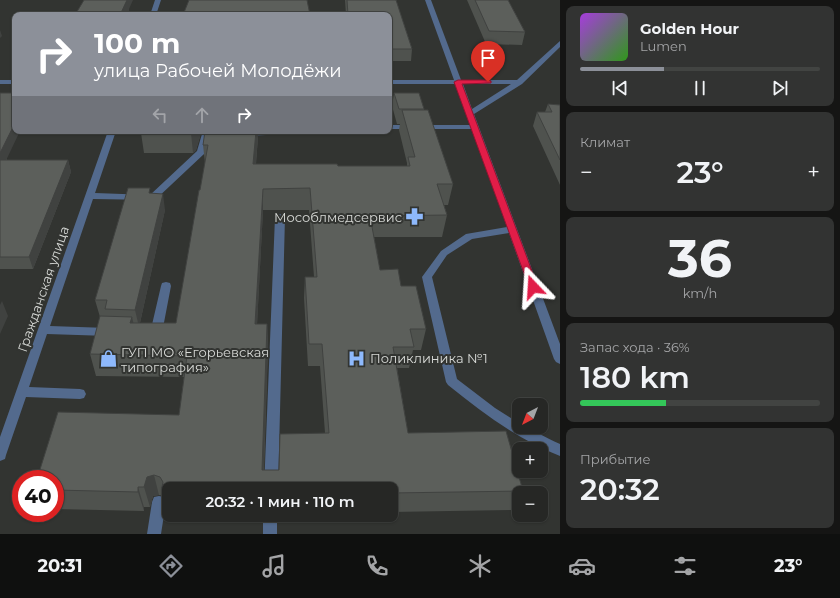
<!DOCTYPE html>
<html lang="ru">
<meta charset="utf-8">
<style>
:root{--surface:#262725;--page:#323332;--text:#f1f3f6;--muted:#a4a5a7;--line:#424442;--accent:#8c9099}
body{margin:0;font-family:Montserrat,sans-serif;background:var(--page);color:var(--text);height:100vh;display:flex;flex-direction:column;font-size:15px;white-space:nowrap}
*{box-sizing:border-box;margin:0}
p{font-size:13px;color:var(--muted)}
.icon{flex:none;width:22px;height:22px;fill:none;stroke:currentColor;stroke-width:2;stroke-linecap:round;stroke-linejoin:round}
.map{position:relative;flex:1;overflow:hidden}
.drawer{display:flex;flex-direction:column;gap:6px;padding:6px;background:#151514;width:280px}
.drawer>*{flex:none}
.top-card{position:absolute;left:12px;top:12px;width:380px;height:122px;border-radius:8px;box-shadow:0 1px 3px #0004,0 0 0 1px var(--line);background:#8c9099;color:#fff;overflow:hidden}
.needle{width:26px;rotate:222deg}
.buttons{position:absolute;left:512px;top:398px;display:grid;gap:8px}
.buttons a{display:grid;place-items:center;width:36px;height:36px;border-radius:8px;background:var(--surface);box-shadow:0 1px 3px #0004,0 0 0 1px var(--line);font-size:20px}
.speed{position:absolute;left:12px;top:470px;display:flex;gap:8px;font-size:20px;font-weight:700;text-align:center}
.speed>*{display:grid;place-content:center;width:52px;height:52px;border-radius:50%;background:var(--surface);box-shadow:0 1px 3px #0004,0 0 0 1px var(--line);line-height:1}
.speed .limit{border:6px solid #d22;background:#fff;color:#111}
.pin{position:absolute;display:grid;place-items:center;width:34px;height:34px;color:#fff;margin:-41px -17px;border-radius:50% 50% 50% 0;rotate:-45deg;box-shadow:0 0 4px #0007}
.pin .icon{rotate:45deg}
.me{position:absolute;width:44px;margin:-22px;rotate:340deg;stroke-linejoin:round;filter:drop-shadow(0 0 3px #0008)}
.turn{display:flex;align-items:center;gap:14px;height:84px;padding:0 16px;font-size:18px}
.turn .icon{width:52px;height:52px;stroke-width:2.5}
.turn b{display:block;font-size:28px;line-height:34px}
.lanes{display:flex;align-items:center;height:38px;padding:0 16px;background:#0003;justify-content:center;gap:20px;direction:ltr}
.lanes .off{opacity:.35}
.big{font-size:30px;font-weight:600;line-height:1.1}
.drawer .widget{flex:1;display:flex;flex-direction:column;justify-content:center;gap:6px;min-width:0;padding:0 14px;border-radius:8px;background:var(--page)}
.drawer .dial{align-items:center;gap:0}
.dial b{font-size:52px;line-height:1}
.song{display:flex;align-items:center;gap:12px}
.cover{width:48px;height:48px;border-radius:6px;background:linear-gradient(135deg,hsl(280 70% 55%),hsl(110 70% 35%))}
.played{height:4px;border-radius:2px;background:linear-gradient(90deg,var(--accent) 35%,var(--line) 35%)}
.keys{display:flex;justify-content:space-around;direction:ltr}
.heat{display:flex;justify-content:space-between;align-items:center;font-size:22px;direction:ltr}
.charge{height:6px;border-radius:3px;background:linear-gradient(90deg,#34c759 36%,var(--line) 0)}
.trip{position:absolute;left:162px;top:482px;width:236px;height:40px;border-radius:8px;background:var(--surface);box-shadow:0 1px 3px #0004,0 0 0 1px var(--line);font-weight:600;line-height:40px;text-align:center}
.tabs{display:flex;height:64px;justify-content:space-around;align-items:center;background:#0f100f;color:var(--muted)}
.tabs .icon{width:28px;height:28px}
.tabs .active{color:var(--accent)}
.tabs b{font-size:18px;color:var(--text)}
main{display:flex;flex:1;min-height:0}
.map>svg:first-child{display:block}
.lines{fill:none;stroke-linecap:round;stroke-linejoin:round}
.minor{fill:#536a8d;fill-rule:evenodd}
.wall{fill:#4f524e;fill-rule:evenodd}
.shaded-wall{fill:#404240}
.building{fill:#5c5f5b;stroke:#404240;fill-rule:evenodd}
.route{fill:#e11d48;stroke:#92132f}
.labels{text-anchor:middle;stroke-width:4;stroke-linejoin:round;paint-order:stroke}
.poi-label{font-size:13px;fill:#d8dad7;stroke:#323431;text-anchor:start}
.street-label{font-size:13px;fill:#d8dad7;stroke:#323431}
</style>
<main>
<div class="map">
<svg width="560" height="534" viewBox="0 0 560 534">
<rect width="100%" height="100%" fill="#323431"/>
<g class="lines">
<path class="minor" d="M155 0H161L156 15H150Z
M425 0H431L461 80H517L560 41V47L522 84 474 114 560 344V364L556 362 554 359 509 233 472 239 447 255 432 277 457 379 495 408 519 423V427C531 427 547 439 560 444V456C518 440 483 413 448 385L446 382 422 277 441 251 466 234 507 227 472 129H389V125H470L455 84H389V80H454ZM463 84H511L472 109Z
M0 80H15V84H0Z
M108 131H116L95 193 150 195 197 151 202 134H213L217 136 216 138H208L204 154 155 200 93 199 50 326 108 328 112 329 114 332 112 335 108 336 47 334 29 387 80 389 84 390 86 394 84 398 80 399 26 397 6 455 5 459 0 461V437Z
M260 131H319L315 133 245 136 241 134 245 132Z
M280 214 285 217 278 489H264L275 217Z
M166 282 170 283 171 286 162 333 160 336 156 337 148 336 146 333 148 330 151 329 161 286 162 283Z
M159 496 164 497 166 502 161 534H147L152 502 154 497Z
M263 515H277V534H263Z"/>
</g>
<path class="wall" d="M345 0H396L412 49 411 61H389V15H346Z
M467 0H508L525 32 522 45 486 44Z
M0 93 7 160H68L71 172 33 269H0Z
M394 93 424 109V110L453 184 448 205H444L447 215 442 237H374L380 270 401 286 426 329 421 350H413L409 368H397L408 433 523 491 522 493H519V499L513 510 391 512V489H169V507H167L164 496 159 495 153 496 150 507H144V511L55 509V479L179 415 184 377 96 376 90 354 100 317 95 300 151 193 165 210 140 323H176L205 163 203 145 205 133H201L196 150 193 153H144L141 133V131H258V137L256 164 338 166H407V163L399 130 400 124H397L392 106ZM263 210H309L314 277H305L304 298 308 366H320L325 433 279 470H264L268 346 267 324H257Z
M548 104 560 105V185L533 126 537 112H545Z"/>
<path class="shaded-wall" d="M126 0H133L129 9V11L128 15H120Z
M0 30 2 36 0 38Z
M15 123V131H20L1 171 0 169V153Z
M193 131H201V133L196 150 193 153 191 133Z
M256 131H258V137L254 185 253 164Z
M68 160 71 172 33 269 29 257Z
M263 189V210L256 345 255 324Z
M163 194 165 210 139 327 135 310Z
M2 301 8 316 0 334V305Z
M132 317 137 338 130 323Z
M267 324 268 346 263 489 262 470Z
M154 475 159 495 153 496 150 507 144 487 147 477Z
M138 487 144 507V511L138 492Z"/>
<path class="building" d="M84 0H127L120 15H75Z
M189 0H307L310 15H183Z
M347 0H396L412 49H389V15H348Z
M475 0H508L525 32 489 31Z
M0 93H15V123L0 153Z
M394 93H419L424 109H399Z
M548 104 560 105V160L537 112H552Z
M402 110H428L453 184H437L447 215 370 216 380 270 398 269 401 286H416L426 329H410L414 347H393L408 433 506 431 523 491 391 493V489H246L162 488 163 482 160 477 154 475 147 477 144 487H138V492L55 490V479H37L58 412 179 415 187 356 90 354 100 316 132 317 130 323H176L199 190H200L208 145H203L205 131H256L253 164H337L338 166H410L408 157H415ZM310 188 317 277H305L309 344H322L329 433 280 434 279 470H262L267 324H255L263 189Z
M141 131H193L191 133H141Z
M0 160H68L29 257H0Z
M128 188H150L149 193 163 194 135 310 105 309 107 300H95Z"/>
<path class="route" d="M488 80 491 81V83L462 84 538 287 533 290 529 287 454 82 458 80Z"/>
<defs>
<symbol id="pharmacy-bare" viewBox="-9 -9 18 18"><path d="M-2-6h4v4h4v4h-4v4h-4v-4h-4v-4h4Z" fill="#8eb9fc" stroke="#323431" stroke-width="2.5" paint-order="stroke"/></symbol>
<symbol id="hospital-bare" viewBox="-9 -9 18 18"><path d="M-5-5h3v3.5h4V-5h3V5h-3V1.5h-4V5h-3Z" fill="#8eb9fc" stroke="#323431" stroke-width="2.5" paint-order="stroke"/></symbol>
<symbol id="shop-bare" viewBox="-9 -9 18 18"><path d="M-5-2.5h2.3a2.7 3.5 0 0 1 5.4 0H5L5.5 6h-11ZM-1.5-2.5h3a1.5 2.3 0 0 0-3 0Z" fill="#8eb9fc" stroke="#323431" stroke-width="2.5" paint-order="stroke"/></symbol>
</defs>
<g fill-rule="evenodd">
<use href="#pharmacy-bare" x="402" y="204" width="25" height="25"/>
<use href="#hospital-bare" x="344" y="346" width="25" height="25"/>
<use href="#shop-bare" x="96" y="346" width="25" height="25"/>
</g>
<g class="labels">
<g class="poi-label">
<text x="402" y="222" text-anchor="end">Мособлмедсервис</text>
<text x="121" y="357">ГУП МО «Егорьевская<tspan x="121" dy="15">типография»</tspan></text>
<text x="370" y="363">Поликлиника №1</text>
</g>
<g class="street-label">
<text transform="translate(43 289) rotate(-71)" y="5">Гражданская улица</text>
</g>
</g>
</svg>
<div class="buttons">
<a><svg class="needle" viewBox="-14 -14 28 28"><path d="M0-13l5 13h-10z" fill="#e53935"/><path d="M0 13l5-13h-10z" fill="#a4a5a7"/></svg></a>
<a>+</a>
<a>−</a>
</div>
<div class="speed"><div class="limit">40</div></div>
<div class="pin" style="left:488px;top:82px;background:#d93025"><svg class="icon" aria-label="arrive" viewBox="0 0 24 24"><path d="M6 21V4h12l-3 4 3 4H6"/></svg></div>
<svg class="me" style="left:533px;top:287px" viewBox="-20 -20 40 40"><path d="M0-17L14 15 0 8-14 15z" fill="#e11d48" stroke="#fff" stroke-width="4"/></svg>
<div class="trip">20:32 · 1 мин · 110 m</div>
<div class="top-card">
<div class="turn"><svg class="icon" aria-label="right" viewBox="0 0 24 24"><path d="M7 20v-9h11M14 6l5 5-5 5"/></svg><div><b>100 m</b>улица Рабочей Молодёжи</div></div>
<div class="lanes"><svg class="icon off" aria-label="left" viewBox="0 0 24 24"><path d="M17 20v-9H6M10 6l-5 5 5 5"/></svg><svg class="icon off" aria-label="ahead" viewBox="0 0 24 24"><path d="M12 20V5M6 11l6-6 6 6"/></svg><svg class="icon" aria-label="right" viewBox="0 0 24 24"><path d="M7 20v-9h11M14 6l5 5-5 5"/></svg></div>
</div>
</div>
<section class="drawer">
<div class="widget">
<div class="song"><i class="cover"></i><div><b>Golden Hour</b><p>Lumen</p></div></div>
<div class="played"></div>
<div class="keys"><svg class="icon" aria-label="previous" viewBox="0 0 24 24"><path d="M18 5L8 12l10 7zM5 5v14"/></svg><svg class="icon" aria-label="pause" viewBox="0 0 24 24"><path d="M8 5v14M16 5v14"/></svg><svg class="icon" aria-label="next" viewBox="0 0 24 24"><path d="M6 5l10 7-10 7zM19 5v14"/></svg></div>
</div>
<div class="widget"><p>Климат</p>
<div class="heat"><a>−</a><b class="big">23°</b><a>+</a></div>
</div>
<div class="widget dial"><b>36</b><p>km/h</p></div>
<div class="widget"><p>Запас хода · 36%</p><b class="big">180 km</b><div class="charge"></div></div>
<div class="widget"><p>Прибытие</p><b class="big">20:32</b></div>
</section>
</main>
<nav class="tabs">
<b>20:31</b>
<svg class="icon active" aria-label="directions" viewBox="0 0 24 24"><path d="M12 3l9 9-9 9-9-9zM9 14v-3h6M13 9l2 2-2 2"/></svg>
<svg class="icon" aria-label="music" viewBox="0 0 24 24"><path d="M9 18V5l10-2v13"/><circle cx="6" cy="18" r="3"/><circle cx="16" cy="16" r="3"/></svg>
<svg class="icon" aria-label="phone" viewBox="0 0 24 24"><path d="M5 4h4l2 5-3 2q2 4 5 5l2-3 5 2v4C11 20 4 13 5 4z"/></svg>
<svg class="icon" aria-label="climate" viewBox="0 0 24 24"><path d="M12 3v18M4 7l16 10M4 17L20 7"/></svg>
<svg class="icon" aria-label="car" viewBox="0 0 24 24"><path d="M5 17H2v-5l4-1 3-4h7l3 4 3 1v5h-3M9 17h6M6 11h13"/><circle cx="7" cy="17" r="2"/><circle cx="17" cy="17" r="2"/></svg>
<svg class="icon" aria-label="filters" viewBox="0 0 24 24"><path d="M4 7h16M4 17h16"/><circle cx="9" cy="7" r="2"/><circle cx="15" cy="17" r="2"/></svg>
<b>23°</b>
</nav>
